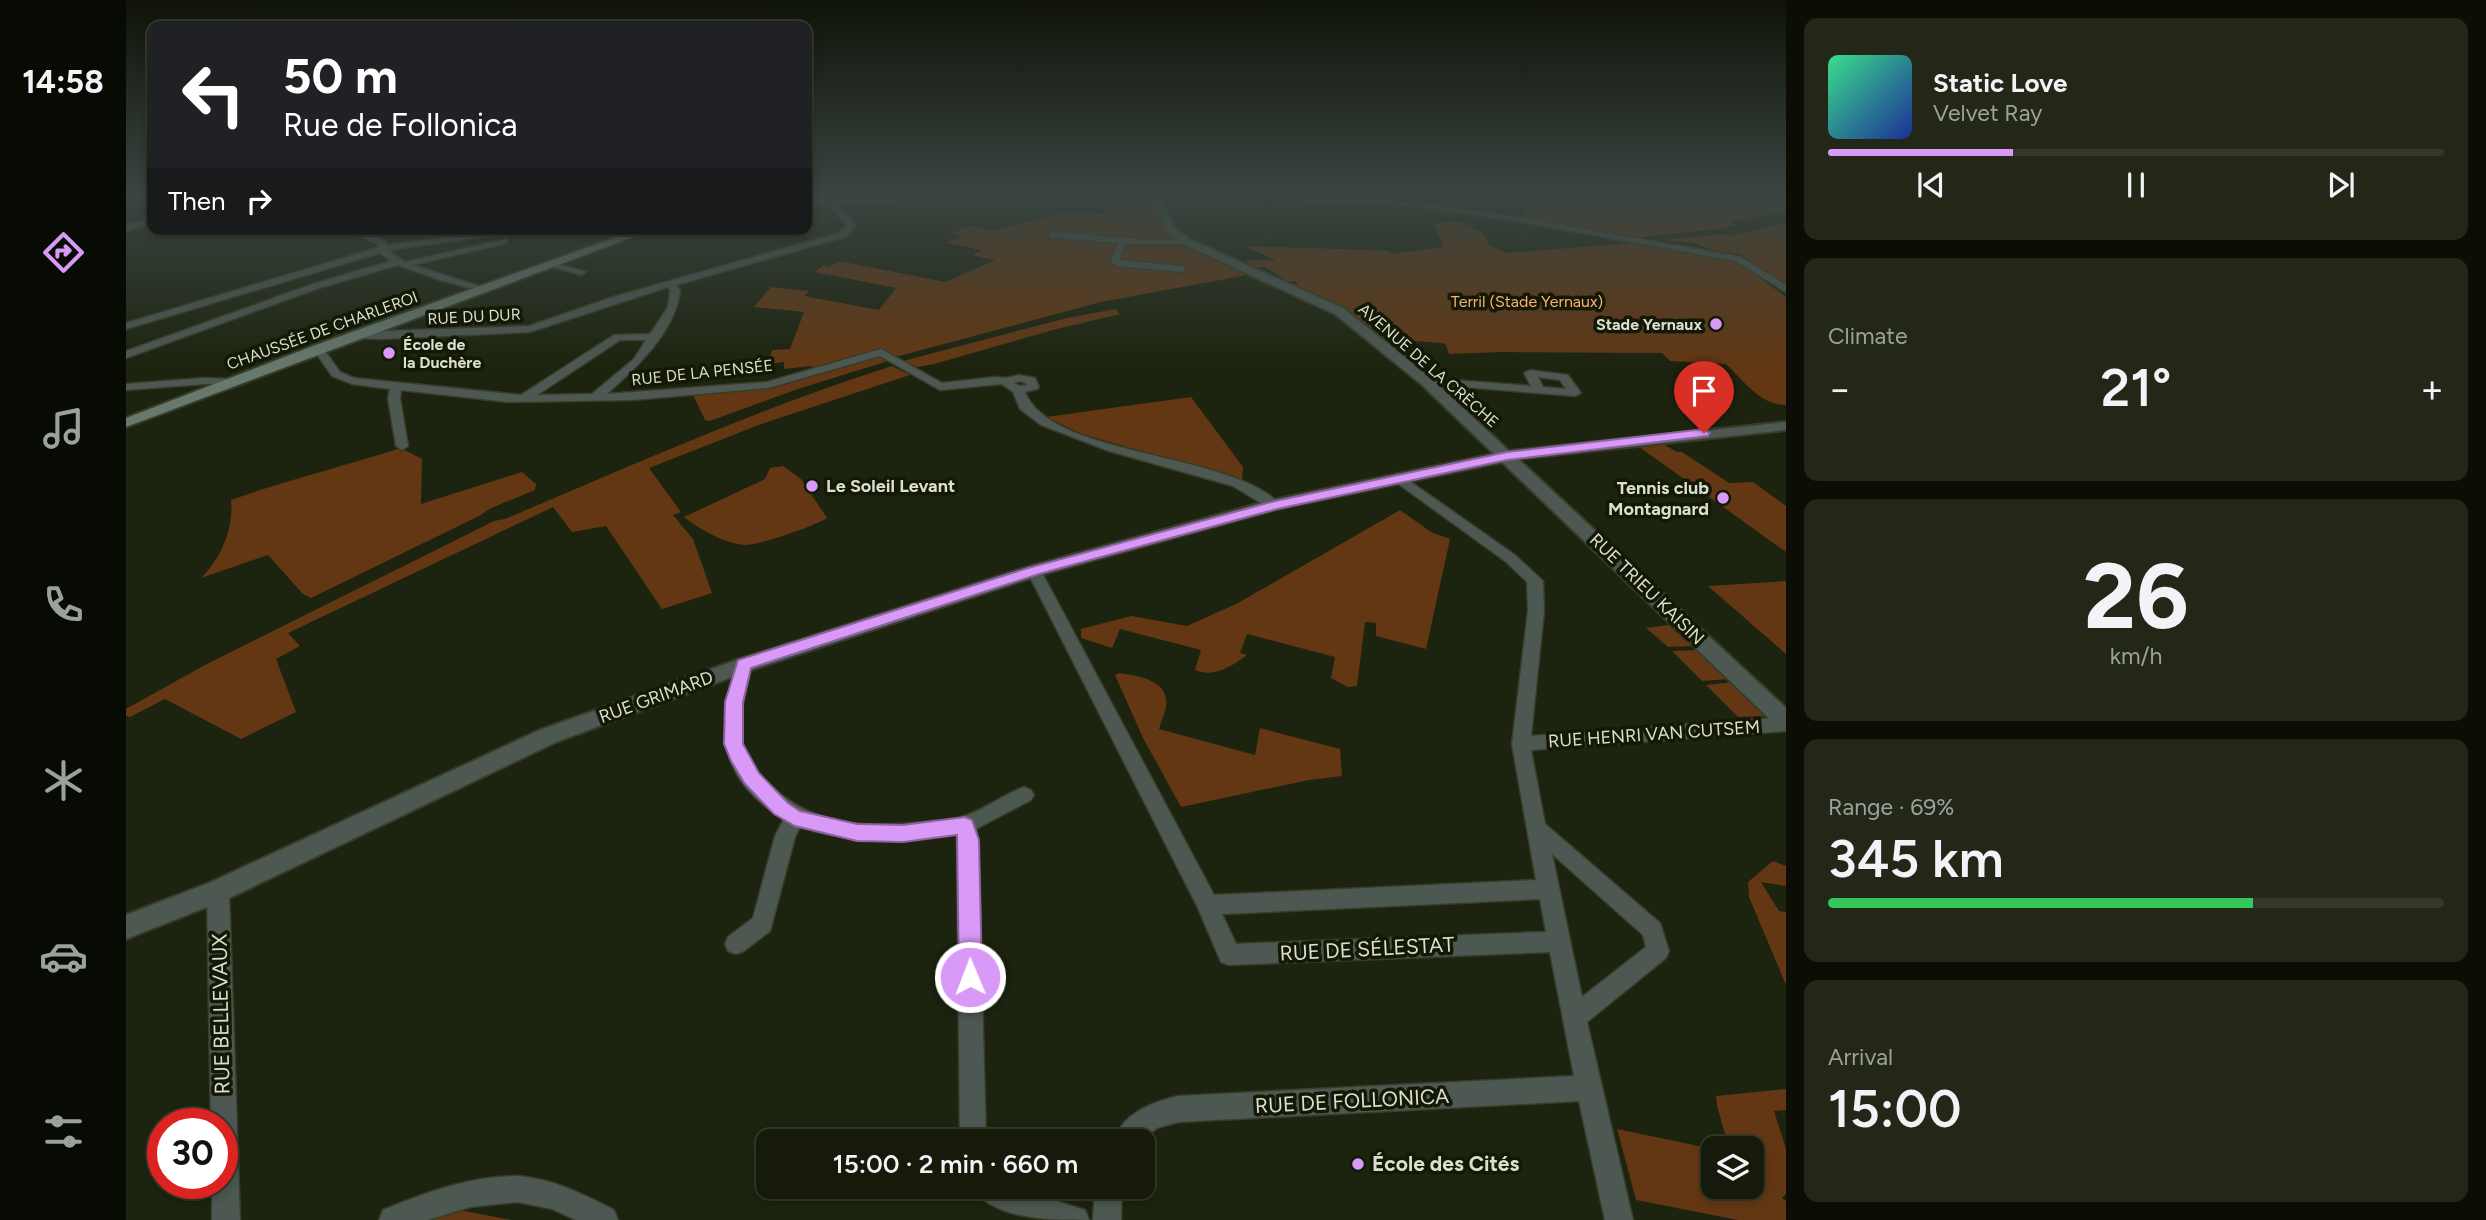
<!DOCTYPE html>
<meta charset="utf-8">
<style>
:root{--surface:#151a0a;--page:#222718;--text:#f1f3f6;--muted:#9da19c;--line:#34382b;--accent:#d99af7}
body{margin:0;font-family:Figtree,sans-serif;background:var(--page);color:var(--text);height:100vh;display:flex;flex-direction:column;font-size:26px;white-space:nowrap}
*{box-sizing:border-box;margin:0}
p{font-size:23px;color:var(--muted)}
.icon{flex:none;width:38px;height:38px;fill:none;stroke:currentColor;stroke-width:2;stroke-linecap:round;stroke-linejoin:round}
.map{position:relative;flex:1;overflow:hidden}
.panel{display:flex;flex-direction:column;gap:18px;padding:18px;background:#0c0e06;width:700px}
.panel>*{flex:none}
.top-card{position:absolute;left:21px;top:21px;width:665px;height:214px;border-radius:14px;box-shadow:0 4px 10px #0003,0 0 0 2px var(--line);background:#202124;color:#fff;overflow:hidden}
.buttons{position:absolute;left:1575px;top:1136px;display:grid;gap:14px}
.buttons a{display:grid;place-items:center;width:63px;height:63px;border-radius:14px;background:var(--surface);box-shadow:0 4px 10px #0003,0 0 0 2px var(--line);font-size:35px}
.speed{position:absolute;left:21px;top:1108px;display:flex;gap:14px;font-size:35px;font-weight:700;text-align:center}
.speed>*{display:grid;place-content:center;width:91px;height:91px;border-radius:50%;background:var(--surface);box-shadow:0 4px 10px #0003,0 0 0 2px var(--line);line-height:1}
.speed .limit{border:10px solid #d22;background:#fff;color:#111}
.pin{position:absolute;display:grid;place-items:center;width:60px;height:60px;color:#fff;margin:-72px -30px;border-radius:50% 50% 50% 0;rotate:-45deg;box-shadow:0 0 7px #0007}
.pin .icon{rotate:45deg}
.me{position:absolute;width:77px;margin:-38px;rotate:359deg;stroke-linejoin:round;filter:drop-shadow(0 0 5px #0008)}
.turn{display:flex;align-items:center;gap:24px;height:147px;padding:0 21px;font-size:32px}
.turn .icon{width:91px;height:91px;stroke-width:2.5}
.turn b{display:block;font-size:49px;line-height:60px}
.then{display:flex;align-items:center;height:66px;padding:0 21px;background:#0003;gap:14px;font-size:26px}
.big{font-size:52px;font-weight:600;line-height:1.1}
.panel .card{flex:1;display:flex;flex-direction:column;justify-content:center;gap:10px;min-width:0;padding:0 24px;border-radius:14px;background:var(--page)}
.panel .dial{align-items:center;gap:0}
.dial b{font-size:91px;line-height:1}
.song{display:flex;align-items:center;gap:21px}
.cover{width:84px;height:84px;border-radius:10px;background:linear-gradient(135deg,hsl(150 70% 55%),hsl(230 70% 35%))}
.played{height:7px;border-radius:4px;background:linear-gradient(90deg,var(--accent) 30%,var(--line) 30%)}
.keys{display:flex;justify-content:space-around;direction:ltr}
.heat{display:flex;justify-content:space-between;align-items:center;font-size:38px;direction:ltr}
.charge{height:10px;border-radius:5px;background:linear-gradient(90deg,#34c759 69%,var(--line) 0)}
.trip{position:absolute;left:630px;top:1129px;width:399px;height:70px;border-radius:14px;background:var(--surface);box-shadow:0 4px 10px #0003,0 0 0 2px var(--line);font-weight:600;line-height:70px;text-align:center}
main{display:flex;flex:1;min-height:0}
.dock{display:flex;flex-direction:column;width:126px;justify-content:space-around;align-items:center;background:#080a04;color:var(--muted)}
.dock .icon{width:49px;height:49px}
.dock .on{color:var(--accent)}
.dock b{font-size:32px;color:var(--text)}
.map>svg:first-child{display:block}
.green{fill:#633713}
.lines{fill:none;stroke-linecap:round;stroke-linejoin:round}
.minor-casing{stroke:#373d29;stroke-width:3}
.tertiary-casing{stroke:#373d29;stroke-width:4}
.secondary-casing{stroke:#373d29;stroke-width:4}
.minor{fill:#4d5852;fill-rule:evenodd}
.tertiary{fill:#4d5852;fill-rule:evenodd}
.secondary{fill:#67786d;fill-rule:evenodd}
.route{fill:#d99af7;stroke:#8d64a1;stroke-width:2}
.poi-dot{fill:#d99af7;stroke:#131905;stroke-width:2.5}
.labels{text-anchor:middle;stroke-width:7;stroke-linejoin:round;paint-order:stroke}
.far-park-label{font-size:16px;fill:#fdae73;stroke:#131905}
.far-street-label{font-size:16px;fill:#dadfd2;stroke:#131905}
.far-poi-label{font-size:16px;font-weight:bold;fill:#dadfd2;stroke:#131905;text-anchor:end}
.poi-label{font-size:18px;font-weight:bold;fill:#dadfd2;stroke:#131905;text-anchor:start}
.street-label{font-size:18px;fill:#dadfd2;stroke:#131905}
.near-street-label{font-size:21px;fill:#dadfd2;stroke:#131905}
.near-poi-label{font-size:21px;font-weight:bold;fill:#dadfd2;stroke:#131905;text-anchor:start}
</style>
<main>
<nav class="dock">
<b>14:58</b>
<svg class="icon on" aria-label="directions" viewBox="0 0 24 24"><path d="M12 3l9 9-9 9-9-9zM9 14v-3h6M13 9l2 2-2 2"/></svg>
<svg class="icon" aria-label="music" viewBox="0 0 24 24"><path d="M9 18V5l10-2v13"/><circle cx="6" cy="18" r="3"/><circle cx="16" cy="16" r="3"/></svg>
<svg class="icon" aria-label="phone" viewBox="0 0 24 24"><path d="M5 4h4l2 5-3 2q2 4 5 5l2-3 5 2v4C11 20 4 13 5 4z"/></svg>
<svg class="icon" aria-label="climate" viewBox="0 0 24 24"><path d="M12 3v18M4 7l16 10M4 17L20 7"/></svg>
<svg class="icon" aria-label="car" viewBox="0 0 24 24"><path d="M5 17H2v-5l4-1 3-4h7l3 4 3 1v5h-3M9 17h6M6 11h13"/><circle cx="7" cy="17" r="2"/><circle cx="17" cy="17" r="2"/></svg>
<svg class="icon" aria-label="filters" viewBox="0 0 24 24"><path d="M4 7h16M4 17h16"/><circle cx="9" cy="7" r="2"/><circle cx="15" cy="17" r="2"/></svg>
</nav>
<div class="map">
<svg width="1660" height="1220" viewBox="0 0 1660 1220">
<rect width="100%" height="100%" fill="#1c230e"/>
<path class="green" d="M966 196H1026L1051 236 1126 274 975 302 773 356 751 353V355L762 361 672 389 584 421 579 420 567 395 630 389 689 372 685 366 658 369V362L642 364 646 350 664 349 678 312 628 307 645 287 683 291 678 296 753 310 770 288 689 272 697 265 703 267 713 261 819 282 869 260 847 255 855 250 821 243 835 236 825 233 846 226 863 231 937 213 982 214Z
M1386 196H1629L1660 205V212L1571 227 1604 222 1610 225 1598 228 1507 238 1397 220 1404 202 1387 199 1388 197Z
M1329 221 1346 226 1348 230 1356 232 1364 246 1382 253 1517 242 1615 264 1660 297V405C1634 405 1618 381 1600 364L1544 361 1536 353 1375 352 1323 354 1320 345 1316 343 1261 339 1215 306 1167 284H1173L1169 281 1163 282 1139 267H1127L1119 260H1150L1118 246 1244 250 1264 251 1266 254 1317 247 1309 224Z
M1660 223V285L1614 254 1589 251 1569 243 1536 240 1612 233 1590 239Z
M989 309 994 314 927 330 808 364 791 367 777 361 941 318Z
M766 366 784 375 638 423 523 468 555 512 547 515 567 539 586 593 536 609 480 526 446 532 427 507 162 633 174 646 150 659 170 712 115 739 39 699 4 717 0 716V709L77 666 368 521 379 519C507 465 634 408 766 366Z
M1065 397 1117 467 1116 480 956 434 920 417Z
M1535 443 1551 452H1556L1603 483 1627 482 1660 506V552L1509 444Z
M275 448 296 459 295 504 396 472 410 484 409 490 363 509 355 515 185 598 177 594 142 555 75 578C95 559 108 527 105 500 161 480 218 466 275 448Z
M657 466 675 479 701 518C689 526 632 546 618 545 595 542 575 530 558 517L639 479 644 468Z
M1274 510 1305 532 1324 539 1300 649 1250 636V623L1239 622 1231 686 1222 687 1205 678 1209 657 1121 634 1114 653 1121 655C1104 667 1089 678 1069 670L1075 650 994 629 986 648 955 638V629L1005 616 1061 626 1112 603Z
M1660 581V654L1582 586Z
M1542 625 1566 646 1542 647 1520 628Z
M1570 650 1603 679 1576 681 1546 651Z
M993 673C1013 676 1044 680 1040 707 1038 715 1035 722 1033 729L1129 755 1134 728 1214 749 1216 776 1183 780 1055 807 1017 738 989 675Z
M1606 682 1638 713V716L1612 717 1580 685Z
M1647 861 1660 866V886L1635 882 1653 911 1660 912V985L1623 897 1622 882Z
M1660 1089V1110L1648 1111 1660 1149V1194L1656 1198 1660 1201V1220H1612L1510 1200 1491 1129 1587 1149V1186H1626V1148H1603L1591 1106 1590 1096Z
M333 1210 385 1220H305Z"/>
<g class="lines">
<defs>
<path id="minor" d="M695 196H704L706 199 804 196 749 203 711 204 730 225 719 237 550 285 554 291C549 332 510 368 481 394L641 382 755 349 816 383 869 377 880 378 893 375 909 378 913 387 911 389 899 392C925 458 1105 451 1155 505L1148 509 1143 508 1107 486 983 451 915 425 894 409 887 392 876 384 814 390 754 356 642 388 507 400 382 402 275 390 274 398 282 446 276 450 270 446 262 398 264 389 226 384 206 376 187 349 196 347 214 372 228 378 395 395 488 335 524 334 542 307 544 291 542 287 404 332 254 339 230 338 225 335 230 332 403 326 487 297 713 233 721 225 702 204H681V200L698 199ZM494 340H520L508 359 466 394 411 395ZM893 381 900 383 901 385 894 386 888 383Z
M1102 196 1287 202 1397 218 1615 257 1660 285V292L1609 261 1397 222 1287 206Z
M26 219V223L0 231V225Z
M217 229H229L260 241 261 245 389 229H418L262 250 279 262 381 239V243L287 265 359 288V292L314 280 272 265 193 288 0 358V351L187 284 265 261 254 253 0 329V323L251 248 252 244Z
M926 232 1025 240 1062 239 1063 241 1059 244H1000L993 260 1056 266 1061 269 1056 272 991 266 984 261 992 243 923 237V233Z
M424 262 460 272 455 275 424 266Z
M1404 370 1442 375 1455 393 1449 396 1300 384 1294 381 1300 378 1405 386 1398 373ZM1412 377 1434 380 1440 389 1417 387Z
M78 378 103 379 109 382 103 385 78 384 0 390V384Z
M1272 473 1389 555 1417 581 1418 611 1405 736 1660 717V731L1405 750 1419 824 1534 923 1543 951 1540 958 1461 1022 1507 1220H1479L1453 1101 1052 1122 1031 1128 1016 1141H987C998 1113 1024 1103 1052 1096L1448 1076 1424 952 1103 965 1095 962 1072 908 901 571 908 566 915 571 1088 895 1410 880 1386 744 1402 611 1401 582 1379 561 1267 480 1265 477ZM1426 854 1517 935 1520 947 1456 997ZM1414 899 1420 932 1110 944 1096 914Z
M618 659 624 661 626 665C620 690 611 718 617 744 621 759 631 774 643 784 688 827 738 828 798 822 810 820 824 821 835 817 857 811 876 795 898 787L905 790 908 795 905 800 850 829 852 840 860 1141H834L831 834C777 841 727 844 674 827L669 837 644 931 618 951 610 954 602 951 599 944 602 937 627 918 649 836 658 819C593 780 590 732 610 665L612 661Z
M92 882 99 885 103 891 114 1220H86V1183H96V1124H85L81 891 85 885Z
M392 1176C427 1179 457 1194 488 1210L492 1220H450L426 1209 392 1202 344 1207 302 1220H253L257 1210C301 1192 344 1176 392 1176Z
M847 1186H883L959 1210 963 1220C926 1220 864 1220 847 1186Z
M969 1186H996L995 1220H967Z"/>
<path id="tertiary" d="M1023 196H1033L1049 228 1063 239 1217 308 1305 378 1383 451 1660 422V430L1392 459 1660 708V729L1652 727 1376 462 1151 509 914 575 625 670 430 742 101 899 0 939V915L83 883 414 730 611 660 902 567 1142 501 1368 454 1295 384 1209 314 1055 243 1040 230Z"/>
<path id="secondary" d="M513 229H528L0 427V418L187 346Z"/>
</defs>
<use href="#minor" class="minor-casing"/>
<use href="#tertiary" class="tertiary-casing"/>
<use href="#secondary" class="secondary-casing"/>
<use href="#minor" class="minor"/>
<use href="#tertiary" class="tertiary"/>
<use href="#secondary" class="secondary"/>
</g>
<linearGradient id="sky" x2="0" y2="1"><stop stop-color="#0f1308"/><stop offset="0.53" stop-color="#3a4541"/><stop offset="1" stop-color="#3a4541" stop-opacity="0"/></linearGradient>
<rect width="1660" height="367" fill="url(#sky)"/>
<path class="route" d="M1578 429 1584 433 1582 436 1381 460 1151 509 913 574 625 668 617 702V744L633 773 662 803 674 811 731 824 777 825 839 817 846 820 853 840 856 977 853 984 844 987 836 984 833 977 831 835 777 842 731 841 669 826 648 814 619 784 605 761 598 744 599 702 612 660 902 568 1149 501 1381 452Z"/>
<g class="poi-dot">
<circle cx="1590" cy="324" r="7"/>
<circle cx="263" cy="353" r="7"/>
<circle cx="686" cy="486" r="7"/>
<circle cx="1597" cy="498" r="7"/>
<circle cx="1232" cy="1164" r="7"/>
</g>
<g class="labels">
<g class="far-park-label">
<text x="1401" y="307">Terril (Stade Yernaux)</text>
</g>
<g class="far-street-label">
<text transform="translate(348 316) rotate(-3)" y="6">RUE DU DUR</text>
<text transform="translate(196 330) rotate(-20)" y="6">CHAUSSÉE DE CHARLEROI</text>
<text transform="translate(1303 365) rotate(41)" y="6">AVENUE DE LA CRÈCHE</text>
<text transform="translate(576 372) rotate(-6)" y="6">RUE DE LA PENSÉE</text>
</g>
<g class="far-poi-label">
<text x="1576" y="330">Stade Yernaux</text>
<text x="277" y="350" text-anchor="start">École de<tspan x="277" dy="18">la Duchère</tspan></text>
</g>
<g class="poi-label">
<text x="700" y="492">Le Soleil Levant</text>
<text x="1583" y="494" text-anchor="end">Tennis club<tspan x="1583" dy="21">Montagnard</tspan></text>
</g>
<g class="street-label">
<text transform="translate(1521 589) rotate(44)" y="6">RUE TRIEU KAISIN</text>
<text transform="translate(530 697) rotate(-20)" y="6">RUE GRIMARD</text>
<text transform="translate(1528 734) rotate(-4)" y="6">RUE HENRI VAN CUTSEM</text>
</g>
<g class="near-street-label">
<text transform="translate(1241 949) rotate(-3)" y="7">RUE DE SÉLESTAT</text>
<text transform="translate(95 1014) rotate(-91)" y="7">RUE BELLEVAUX</text>
<text transform="translate(1226 1101) rotate(-3)" y="7">RUE DE FOLLONICA</text>
</g>
<g class="near-poi-label">
<text x="1246" y="1171">École des Cités</text>
</g>
</g>
</svg>
<div class="buttons">
<a><svg class="icon" aria-label="layers" viewBox="0 0 24 24"><path d="M12 4l9 5-9 5-9-5zM3 14l9 5 9-5"/></svg></a>
</div>
<div class="speed"><div class="limit">30</div></div>
<div class="pin" style="left:1578px;top:433px;background:#d93025"><svg class="icon" aria-label="arrive" viewBox="0 0 24 24"><path d="M6 21V4h12l-3 4 3 4H6"/></svg></div>
<svg class="me" style="left:844px;top:977px" viewBox="-20 -20 40 40"><circle r="17" fill="#d99af7" stroke="#fff" stroke-width="3"/><path d="M0-11L8 9 0 5-8 9z" fill="#fff"/></svg>
<div class="trip">15:00 · 2 min · 660 m</div>
<div class="top-card">
<div class="turn"><svg class="icon" aria-label="left" viewBox="0 0 24 24"><path d="M17 20v-9H6M10 6l-5 5 5 5"/></svg><div><b>50 m</b>Rue de Follonica</div></div>
<div class="then">Then<svg class="icon" aria-label="right" viewBox="0 0 24 24"><path d="M7 20v-9h11M14 6l5 5-5 5"/></svg></div>
</div>
</div>
<section class="panel">
<div class="card">
<div class="song"><i class="cover"></i><div><b>Static Love</b><p>Velvet Ray</p></div></div>
<div class="played"></div>
<div class="keys"><svg class="icon" aria-label="previous" viewBox="0 0 24 24"><path d="M18 5L8 12l10 7zM5 5v14"/></svg><svg class="icon" aria-label="pause" viewBox="0 0 24 24"><path d="M8 5v14M16 5v14"/></svg><svg class="icon" aria-label="next" viewBox="0 0 24 24"><path d="M6 5l10 7-10 7zM19 5v14"/></svg></div>
</div>
<div class="card"><p>Climate</p>
<div class="heat"><a>−</a><b class="big">21°</b><a>+</a></div>
</div>
<div class="card dial"><b>26</b><p>km/h</p></div>
<div class="card"><p>Range · 69%</p><b class="big">345 km</b><div class="charge"></div></div>
<div class="card"><p>Arrival</p><b class="big">15:00</b></div>
</section>
</main>
